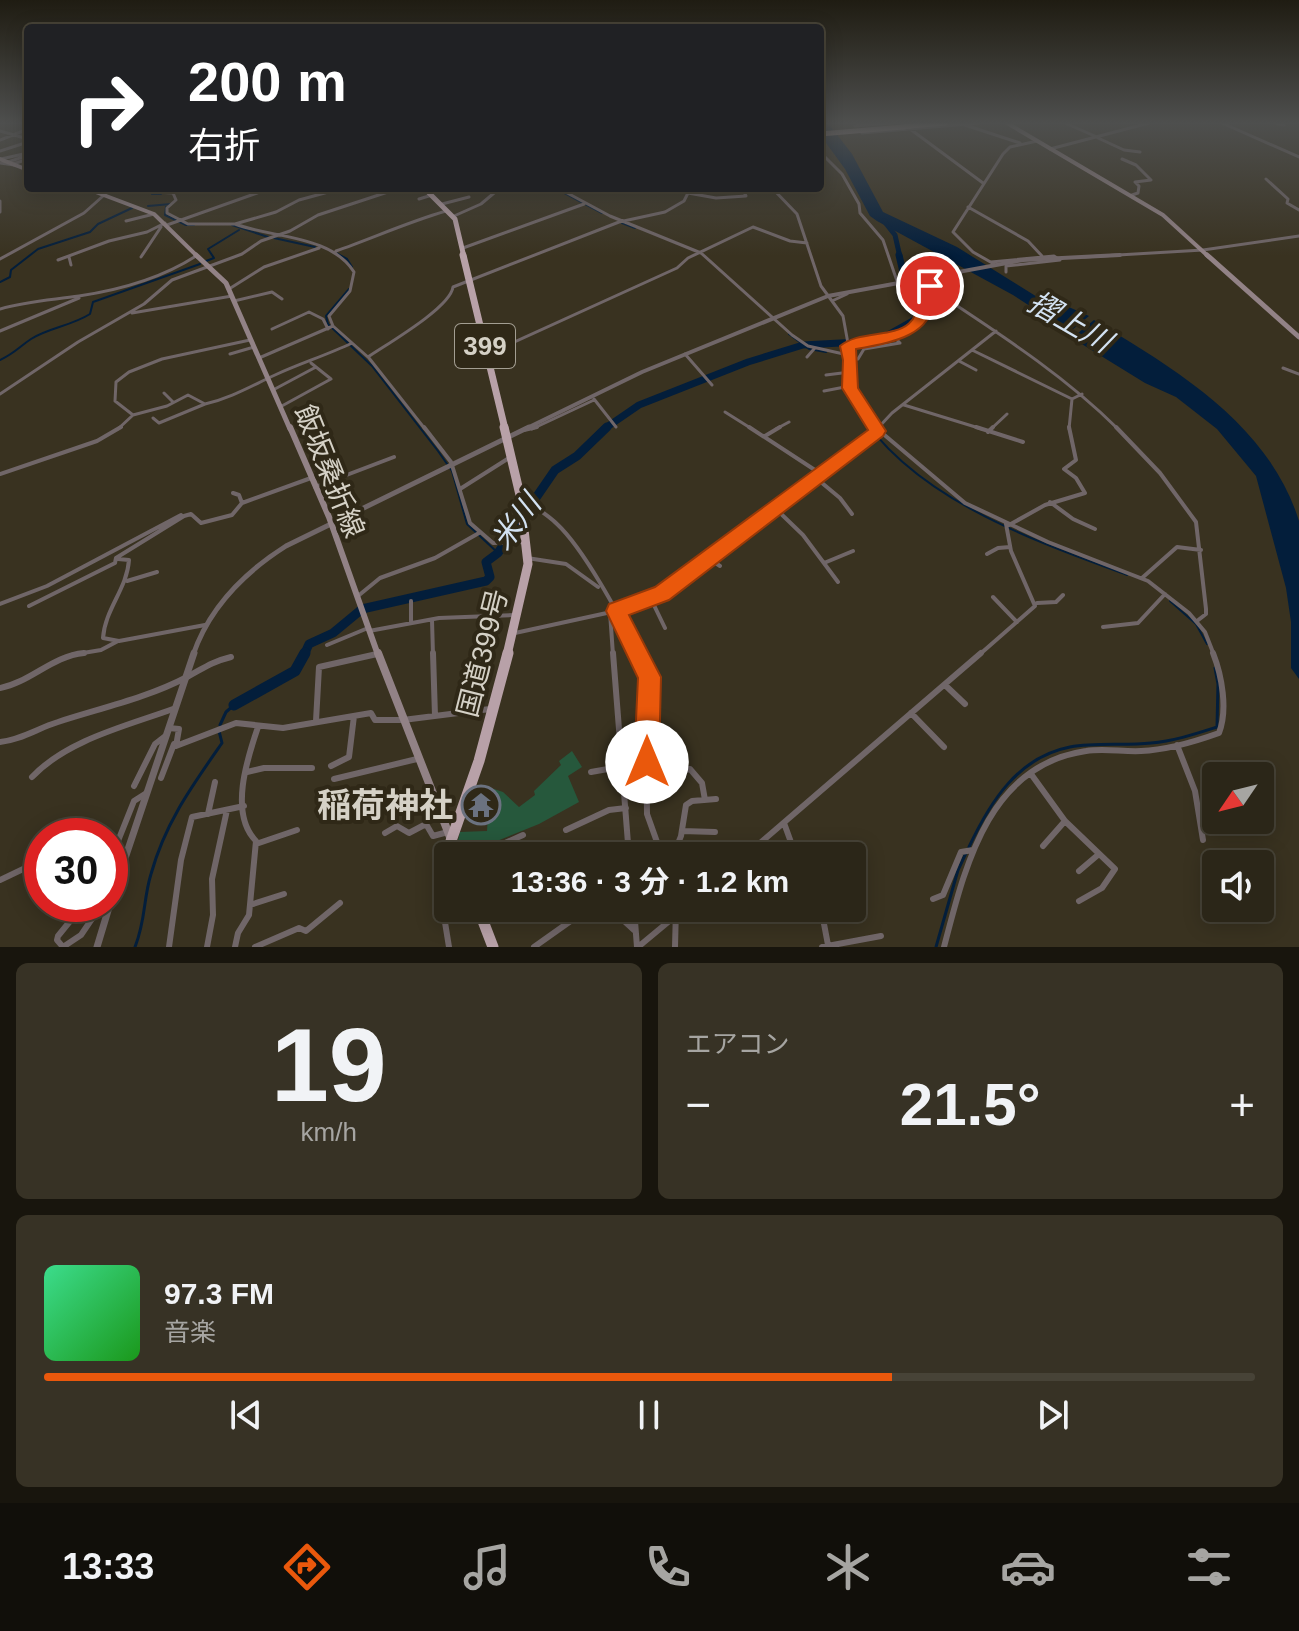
<!DOCTYPE html>
<html lang="ja">
<meta charset="utf-8">
<style>
:root{--surface:#2b2618;--page:#373225;--text:#f1f3f6;--muted:#a6a5a2;--line:#474337;--accent:#ea580c}
body{margin:0;font-family:Arial,"Noto Sans JP",sans-serif;background:var(--page);color:var(--text);height:100vh;display:flex;flex-direction:column;font-size:30px;white-space:nowrap}
*{box-sizing:border-box;margin:0}
p{font-size:26px;color:var(--muted)}
.icon{flex:none;width:44px;height:44px;fill:none;stroke:currentColor;stroke-width:2;stroke-linecap:round;stroke-linejoin:round}
.map{position:relative;height:947px;overflow:hidden}
.details{display:flex;flex-direction:column;gap:16px;padding:16px;background:#18150d;flex:1}
.details>*{flex:none}
.banner{position:absolute;left:24px;top:24px;width:800px;height:168px;border-radius:8px;box-shadow:0 4px 20px #0003,0 0 0 2px var(--line);background:#202124;color:#fff;overflow:hidden}
.needle{width:52px;rotate:235deg}
.controls{position:absolute;left:1202px;top:762px;display:grid;gap:16px}
.controls a{display:grid;place-items:center;width:72px;height:72px;border-radius:8px;background:var(--surface);box-shadow:0 4px 20px #0003,0 0 0 2px var(--line);font-size:40px}
.speed{position:absolute;left:24px;top:818px;display:flex;gap:16px;font-size:40px;font-weight:700;text-align:center}
.speed>*{display:grid;place-content:center;width:104px;height:104px;border-radius:50%;background:var(--surface);box-shadow:0 4px 20px #0003,0 0 0 2px var(--line);line-height:1}
.speed .limit{border:12px solid #d22;background:#fff;color:#111}
.pin{position:absolute;display:grid;place-items:center;width:68px;height:68px;color:#fff;margin:-34px;border:4px solid #fff;border-radius:50%;box-shadow:0 2px 8px #0007}
.me{position:absolute;width:88px;margin:-44px;rotate:0deg;stroke-linejoin:round;filter:drop-shadow(0 0 6px #0008)}
.turn{display:flex;align-items:center;gap:28px;height:168px;padding:0 32px;font-size:36px}
.turn .icon{width:104px;height:104px;stroke-width:2.5}
.turn b{display:block;font-size:56px;line-height:68px}
.big{font-size:60px;font-weight:700;line-height:1.1}
.details .card{flex:1;display:flex;flex-direction:column;justify-content:center;gap:12px;min-width:0;padding:0 28px;border-radius:12px;background:var(--page)}
.details .dial{align-items:center;gap:0}
.dial b{font-size:104px;line-height:1}
.song{display:flex;align-items:center;gap:24px}
.cover{width:96px;height:96px;border-radius:12px;background:linear-gradient(135deg,hsl(150 70% 55%),hsl(120 70% 35%))}
.played{height:8px;border-radius:4px;background:linear-gradient(90deg,var(--accent) 70%,var(--line) 70%)}
.keys{display:flex;justify-content:space-around;direction:ltr}
.heat{display:flex;justify-content:space-between;align-items:center;font-size:44px;direction:ltr}
.details .tiles{flex:1;display:grid;gap:16px;grid-template-columns:1fr 1fr}
.card:last-child{grid-column:span 2}
.trip{position:absolute;left:434px;top:842px;width:432px;height:80px;border-radius:8px;background:var(--surface);box-shadow:0 4px 20px #0003,0 0 0 2px var(--line);font-weight:700;line-height:80px;text-align:center}
.tab-bar{display:flex;height:128px;justify-content:space-around;align-items:center;background:#110f0a;color:var(--muted)}
.tab-bar .icon{width:56px;height:56px}
.tab-bar .current{color:var(--accent)}
.tab-bar b{font-size:36px;color:var(--text)}
.map>svg:first-child{display:block}
.green{fill:#26583c}
.water{fill:#031e3b}
.lines{fill:none;stroke-linecap:round;stroke-linejoin:round}
.stream-far1{stroke:#031e3b;stroke-width:2}
.stream{stroke:#031e3b;stroke-width:3}
.river-far3{stroke:#031e3b;stroke-width:5}
.river-far2{stroke:#031e3b;stroke-width:7}
.river-far1{stroke:#031e3b;stroke-width:9}
.river{stroke:#031e3b;stroke-width:11}
.minor-far2{stroke:#706668;stroke-width:3}
.minor-far1{stroke:#706668;stroke-width:4}
.minor{stroke:#706668;stroke-width:6}
.tertiary-far3{stroke:#706668;stroke-width:3}
.tertiary-far2{stroke:#706668;stroke-width:4}
.tertiary-far1{stroke:#706668;stroke-width:5}
.tertiary{stroke:#706668;stroke-width:7}
.secondary-far3{stroke:#928286;stroke-width:4}
.secondary-far2{stroke:#928286;stroke-width:5}
.secondary-far1{stroke:#928286;stroke-width:6}
.secondary{stroke:#928286;stroke-width:8}
.trunk-far3{stroke:#b8a1a8;stroke-width:5}
.trunk-far2{stroke:#b8a1a8;stroke-width:7}
.trunk-far1{stroke:#b8a1a8;stroke-width:9}
.trunk{stroke:#b8a1a8;stroke-width:11}
.motorway{stroke:#c4abb2;stroke-width:5}
.motorway-bridge{stroke:#c4abb2;stroke-width:5}
.route{fill:#ea580c;stroke:#983908;stroke-width:2}
.labels{text-anchor:middle;stroke-width:8;stroke-linejoin:round;paint-order:stroke}
.shield{fill:#2f2817;stroke:#a39e92;stroke-width:2}
.shield-label{font-size:26px;font-weight:bold;fill:#d5d1c6}
.street-label{font-size:28px;fill:#d5d1c6;stroke:#2f2817}
.water-label{font-size:30px;font-style:italic;fill:#d3e2f2;stroke:#2f2817}
.near-poi-label{font-size:34px;font-weight:bold;fill:#d5d1c6;stroke:#2f2817;text-anchor:end}
</style>
<div class="map">
<svg width="1299" height="947" viewBox="0 0 1299 947">
<rect width="100%" height="100%" fill="#393220"/>
<path class="green" d="M572 751 582 767 568 776 579 802 539 824 460 856 457 845 460 832 487 831 489 800 494 789 503 792 519 807 535 795 534 791 561 765 559 761Z"/>
<path class="water" d="M820 123H828L852 154 883 212 957 247 1042 300 1062 304 1089 316 1072 330 1064 328 1013 295 877 221 870 216 845 169 821 136Z
M1094 320C1175 369 1269 424 1299 521 1299 532 1299 550 1299 563 1299 602 1299 640 1299 679L1291 668V622L1286 588 1256 476 1217 429 1176 397 1145 383 1072 338Z"/>
<g class="lines">
<path class="stream-far1" d="M151 188 152 194H161
M555 188 602 213
M148 206 171 204
M166 207 165 215 186 225H194
M622 223 635 228
M232 225 268 237
M274 238 315 247
M336 253 347 259 352 267
M206 261 214 258 208 249 239 230
M0 282 10 277 11 270 38 249 90 232 98 224 132 208
M349 289 326 316 328 324 372 366 438 451 452 471 467 524 498 553
M789 334 809 349 826 352
M844 355C849 364 845 369 845 378 845 388 851 399 856 407 909 497 1034 541 1127 575
M0 360C15 353 19 347 31 339 48 328 71 326 90 314L93 302 200 264
M1170 601 1196 624 1207 644"/>
<path class="stream" d="M220 725 226 712 234 705
M969 847C990 802 1018 757 1070 747 1097 742 1124 746 1151 743 1174 741 1195 734 1217 727L1218 684 1215 668
M135 947C146 919 143 900 151 874 165 823 192 786 222 743L219 731
M936 947 958 870 966 853"/>
<path class="river-far3" d="M884 221 895 235 900 257"/>
<path class="river-far2" d="M604 429 639 405 748 362 803 345 859 342 886 336 918 318 922 298 903 272 899 255"/>
<path class="river-far1" d="M304 655 309 644 333 633 362 609 486 581 490 577 486 562 498 553 555 470 577 456 607 427"/>
<path class="river" d="M234 705 295 671 305 653"/>
<path class="minor-far2" d="M902 123 983 183
M1065 123 1097 137
M1222 123 1299 157
M1275 123 1284 125 1280 123
M965 125 1020 143
M855 126 892 123
M0 131 28 139
M862 133 979 123
M1098 138 1124 150 1140 152
M0 140 28 129
M1050 149 1149 123
M0 151 28 142
M820 152 842 174 859 204 860 213 883 240 897 281
M1 159 28 153
M1122 159 1136 165 1151 180 1135 182 1139 186 1138 193 1132 195
M8 162 23 157
M0 163 14 165
M13 164 28 159
M1266 179 1288 199 1287 203 1299 210
M154 188 155 192 173 193 176 200 167 208V213L188 224H235L276 212 299 200 343 188
M558 188 610 216 701 253 792 335 808 346 848 355
M772 188 797 214 821 286 843 316 851 360 849 385 876 429
M172 192 183 188
M419 199 432 195
M0 201V212
M442 204 469 197
M968 207 1028 241 1042 256
M454 216 481 204 500 188
M126 221 154 214
M235 224C272 238 331 235 354 272L350 291 329 316 333 326 369 358 425 429
M167 225 271 188
M463 248 584 204
M336 251C373 238 408 222 446 211
M69 257 71 265
M141 257 161 227
M0 259 84 213 112 188
M58 260 109 241 147 232 165 223
M991 262 1054 256 1060 260 1006 266V272
M994 264 973 252 953 232 1003 154 1010 147 1037 141
M915 278C985 325 1058 369 1118 429
M229 289 264 267 319 248
M234 301 272 292 282 299
M832 301 847 294
M0 309C27 301 52 300 79 296 119 290 162 278 196 256
M132 313 232 296
M272 329 309 312 323 319 328 329
M0 331 79 298
M250 340 162 359 129 372 116 382 115 401 133 415 167 406 188 395 205 404C231 398 251 386 275 375 301 363 327 355 352 343
M847 346 887 339 919 322 927 299 922 282
M972 350 1072 399
M230 354 254 347
M488 354 677 268 688 258 753 227 790 241 807 243
M685 354 712 385
M368 357C387 344 450 308 453 287L619 222 665 212 684 201 688 193 716 198 746 196 743 190 759 188
M807 357 814 349
M259 358 333 326
M851 360 858 359 864 349 900 343 894 337
M959 361 976 370
M1283 368 1299 374
M826 375 850 372
M273 390 316 367
M824 391 850 386
M164 393 173 402
M0 394 78 342 144 304 172 280 242 254 261 241 290 231 318 215 400 188
M594 399 616 427
M904 405 982 429
M280 407 331 379 311 363
M725 412 752 429
M153 418 159 423 205 404
M118 429 133 415
M532 429 594 400
M776 429 789 422
M877 429 892 413 996 331
M991 429 1007 414
M1069 429 1072 399 1082 394"/>
<path class="minor-far1" d="M424 427 451 462 470 523 493 543 525 542
M749 427 821 474
M875 427 965 503 1048 542 1148 581 1189 613 1205 632 1214 655
M976 427 1023 442
M1116 427 1160 473 1196 522 1206 609V614L1197 621
M524 430 537 427
M876 430 878 427
M988 432 993 427
M765 436 780 427
M0 474 97 441 121 427
M816 478 840 498 852 514
M315 487 394 457
M460 489 509 458
M233 493 239 495 242 503
M522 498C533 506 547 514 557 524 585 550 621 619 640 655
M1050 502 1073 519 1095 529
M775 508 803 535 838 582
M1009 525 1045 505 1085 493 1076 478 1064 469 1076 460 1069 427
M987 554 998 548 1010 547
M527 558 566 564 598 587
M708 558 720 566
M118 559 129 560C127 589 105 609 103 638L119 641 205 625
M824 563 853 551
M1142 578 1177 547 1201 550
M127 581 157 572
M358 596 380 578 435 558 479 533
M993 597 1017 622
M651 599 665 628
M411 601V622
M1037 603 1056 602 1063 595
M0 604 47 586 181 515
M29 606 115 563 116 558 184 516 191 514 201 523 232 515 242 503 311 478
M610 612 613 655
M493 615 497 592
M432 620 433 655
M1103 627 1138 623 1165 594
M369 631 439 618 515 615
M515 633 616 611 656 598 877 431
M327 645 368 628
M71 655 101 650 118 641
M979 655 1035 606 1011 551 1006 524"/>
<path class="minor" d="M433 653 435 716
M613 653 629 856
M639 653 650 677 646 725 647 814 662 856
M945 685 965 704
M0 688C31 682 52 656 84 653
M911 713 944 747
M316 721 319 667 377 654
M169 728 179 729 176 746 236 723 283 728 371 713 375 720H403L490 709
M0 742C21 740 38 728 58 722 101 708 147 698 187 677 204 668 211 662 231 657
M1177 745 1195 791 1203 840
M331 766 349 757 354 716
M247 772 264 768H312
M591 772 647 762
M1031 774 1065 821 1115 869 1102 888 1079 901
M32 777C67 740 126 726 173 709
M161 778 174 744
M647 778 690 769 702 783 705 800
M334 779 417 759
M134 786 155 744 164 737
M208 814 215 782
M784 823 796 856
M566 830 609 810 626 808
M682 831 715 832
M385 833 397 826 409 833 426 824 433 836 448 832
M256 844 297 830
M1043 846 1065 821
M114 851 134 801 145 794
M476 856 523 835
M673 856 681 836 686 805 692 801 716 799
M745 856 981 653
M844 856 862 853
M448 865 437 873 449 947
M1079 871 1099 854
M0 880 42 860
M933 899 943 895 961 852 973 850
M84 904 58 936 57 940 63 947 81 935 102 904
M250 905 284 894
M610 908 634 930
M634 908 637 947
M821 908 828 945
M169 947 181 860 192 817 244 806
M207 947 213 915 212 879 227 810
M235 947 238 933 249 915 256 841C229 814 247 759 258 727
M255 947 299 928 306 931 340 903
M534 947 589 908
M638 947 685 908
M675 947 676 908
M822 947 881 936
M944 947C965 867 988 765 1086 751 1104 748 1123 752 1141 751 1168 750 1194 742 1219 733 1228 710 1222 676 1213 653"/>
<path class="tertiary-far3" d="M1084 257 1203 250 1299 236"/>
<path class="tertiary-far2" d="M525 429 642 372 828 296 1023 260 1120 255"/>
<path class="tertiary-far1" d="M193 655C209 608 245 572 286 546L529 427"/>
<path class="tertiary" d="M110 903 194 653
M97 947 110 904"/>
<path class="secondary-far3" d="M1007 123 1163 215 1209 257
M0 159 28 170
M85 188 154 214 198 257"/>
<path class="secondary-far2" d="M196 255 226 283 290 429
M1207 255 1299 337"/>
<path class="secondary-far1" d="M290 427 329 517 378 655"/>
<path class="secondary" d="M378 653 450 837"/>
<path class="trunk-far3" d="M424 188 455 219 464 257"/>
<path class="trunk-far2" d="M463 255 505 429"/>
<path class="trunk-far1" d="M504 427 520 495 528 564 507 655"/>
<path class="trunk" d="M457 856 451 841 479 761 508 653
M478 908 493 947"/>
<path class="motorway" d="M910 126 946 123
M820 134 903 127"/>
<path class="motorway-bridge" d="M903 127 910 126"/>
</g>
<linearGradient id="sky" x2="0" y2="1"><stop stop-color="#1f1c12"/><stop offset="0.48" stop-color="#4e4f4e"/><stop offset="1" stop-color="#4e4f4e" stop-opacity="0"/></linearGradient>
<rect width="1299" height="256" fill="url(#sky)"/>
<path class="route" d="M922 278 937 286 931 290C942 335 888 344 856 349L858 388 886 431 883 436 669 600 629 615 661 677 659 762 655 771 647 775 638 771 634 762 638 678 606 611 609 604 655 587 868 430 842 388 843 360 840 346C867 323 931 350 915 282Z"/>
<defs>
<symbol id="temple-ring" viewBox="-11 -11 22 22"><circle r="9.5" fill="#2f2817" stroke="#6b7280" stroke-width="1.5"/><path d="M0-6L5-2H3V0L6.5 2.5H4V6H1.5V3h-3V6H-4V2.5H-6.5L-3 0V-2H-5Z" fill="#6b7280"/></symbol>
</defs>
<g fill-rule="evenodd">
<use href="#temple-ring" x="459" y="783" width="44" height="44"/>
</g>
<g class="labels">
<rect class="shield" x="455" y="324" width="60" height="44" rx="6"/>
<g class="shield-label">
<text x="485" y="355">399</text>
</g>
<g class="street-label">
<text transform="translate(330 471) rotate(68)" y="10">飯坂桑折線</text>
<text transform="translate(482 653) rotate(-76)" y="10">国道399号</text>
</g>
<g class="water-label">
<text transform="translate(1070 322) rotate(30)" y="10">摺上川</text>
<text transform="translate(516 522) rotate(-53)" y="10">米川</text>
</g>
<g class="near-poi-label">
<text x="453" y="817">稲荷神社</text>
</g>
</g>
</svg>
<div class="controls">
<a><svg class="needle" viewBox="-14 -14 28 28"><path d="M0-13l5 13h-10z" fill="#e53935"/><path d="M0 13l5-13h-10z" fill="#a6a5a2"/></svg></a>
<a><svg class="icon" aria-label="sound" viewBox="0 0 24 24"><path d="M4 9h4l5-4v14l-5-4H4zM17 9q2 3 0 6"/></svg></a>
</div>
<div class="speed"><div class="limit">30</div></div>
<div class="pin" style="left:930px;top:286px;background:#d93025"><svg class="icon" aria-label="arrive" viewBox="0 0 24 24"><path d="M6 21V4h12l-3 4 3 4H6"/></svg></div>
<svg class="me" style="left:647px;top:762px" viewBox="-20 -20 40 40"><circle r="19" fill="#fff"/><path d="M0-13L10 11 0 6-10 11z" fill="#ea580c"/></svg>
<div class="trip">13:36 · 3 分 · 1.2 km</div>
<div class="banner">
<div class="turn"><svg class="icon" aria-label="right" viewBox="0 0 24 24"><path d="M7 20v-9h11M14 6l5 5-5 5"/></svg><div><b>200 m</b>右折</div></div>
</div>
</div>
<section class="details">
<div class="tiles">
<div class="card dial"><b>19</b><p>km/h</p></div>
<div class="card"><p>エアコン</p>
<div class="heat"><a>−</a><b class="big">21.5°</b><a>+</a></div>
</div>
<div class="card">
<div class="song"><i class="cover"></i><div><b>97.3 FM</b><p>音楽</p></div></div>
<div class="played"></div>
<div class="keys"><svg class="icon" aria-label="previous" viewBox="0 0 24 24"><path d="M18 5L8 12l10 7zM5 5v14"/></svg><svg class="icon" aria-label="pause" viewBox="0 0 24 24"><path d="M8 5v14M16 5v14"/></svg><svg class="icon" aria-label="next" viewBox="0 0 24 24"><path d="M6 5l10 7-10 7zM19 5v14"/></svg></div>
</div>
</div>
</section>
<nav class="tab-bar">
<b>13:33</b>
<svg class="icon current" aria-label="directions" viewBox="0 0 24 24"><path d="M12 3l9 9-9 9-9-9zM9 14v-3h6M13 9l2 2-2 2"/></svg>
<svg class="icon" aria-label="music" viewBox="0 0 24 24"><path d="M9 18V5l10-2v13"/><circle cx="6" cy="18" r="3"/><circle cx="16" cy="16" r="3"/></svg>
<svg class="icon" aria-label="phone" viewBox="0 0 24 24"><path d="M5 4h4l2 5-3 2q2 4 5 5l2-3 5 2v4C11 20 4 13 5 4z"/></svg>
<svg class="icon" aria-label="climate" viewBox="0 0 24 24"><path d="M12 3v18M4 7l16 10M4 17L20 7"/></svg>
<svg class="icon" aria-label="car" viewBox="0 0 24 24"><path d="M5 17H2v-5l4-1 3-4h7l3 4 3 1v5h-3M9 17h6M6 11h13"/><circle cx="7" cy="17" r="2"/><circle cx="17" cy="17" r="2"/></svg>
<svg class="icon" aria-label="filters" viewBox="0 0 24 24"><path d="M4 7h16M4 17h16"/><circle cx="9" cy="7" r="2"/><circle cx="15" cy="17" r="2"/></svg>
</nav>
